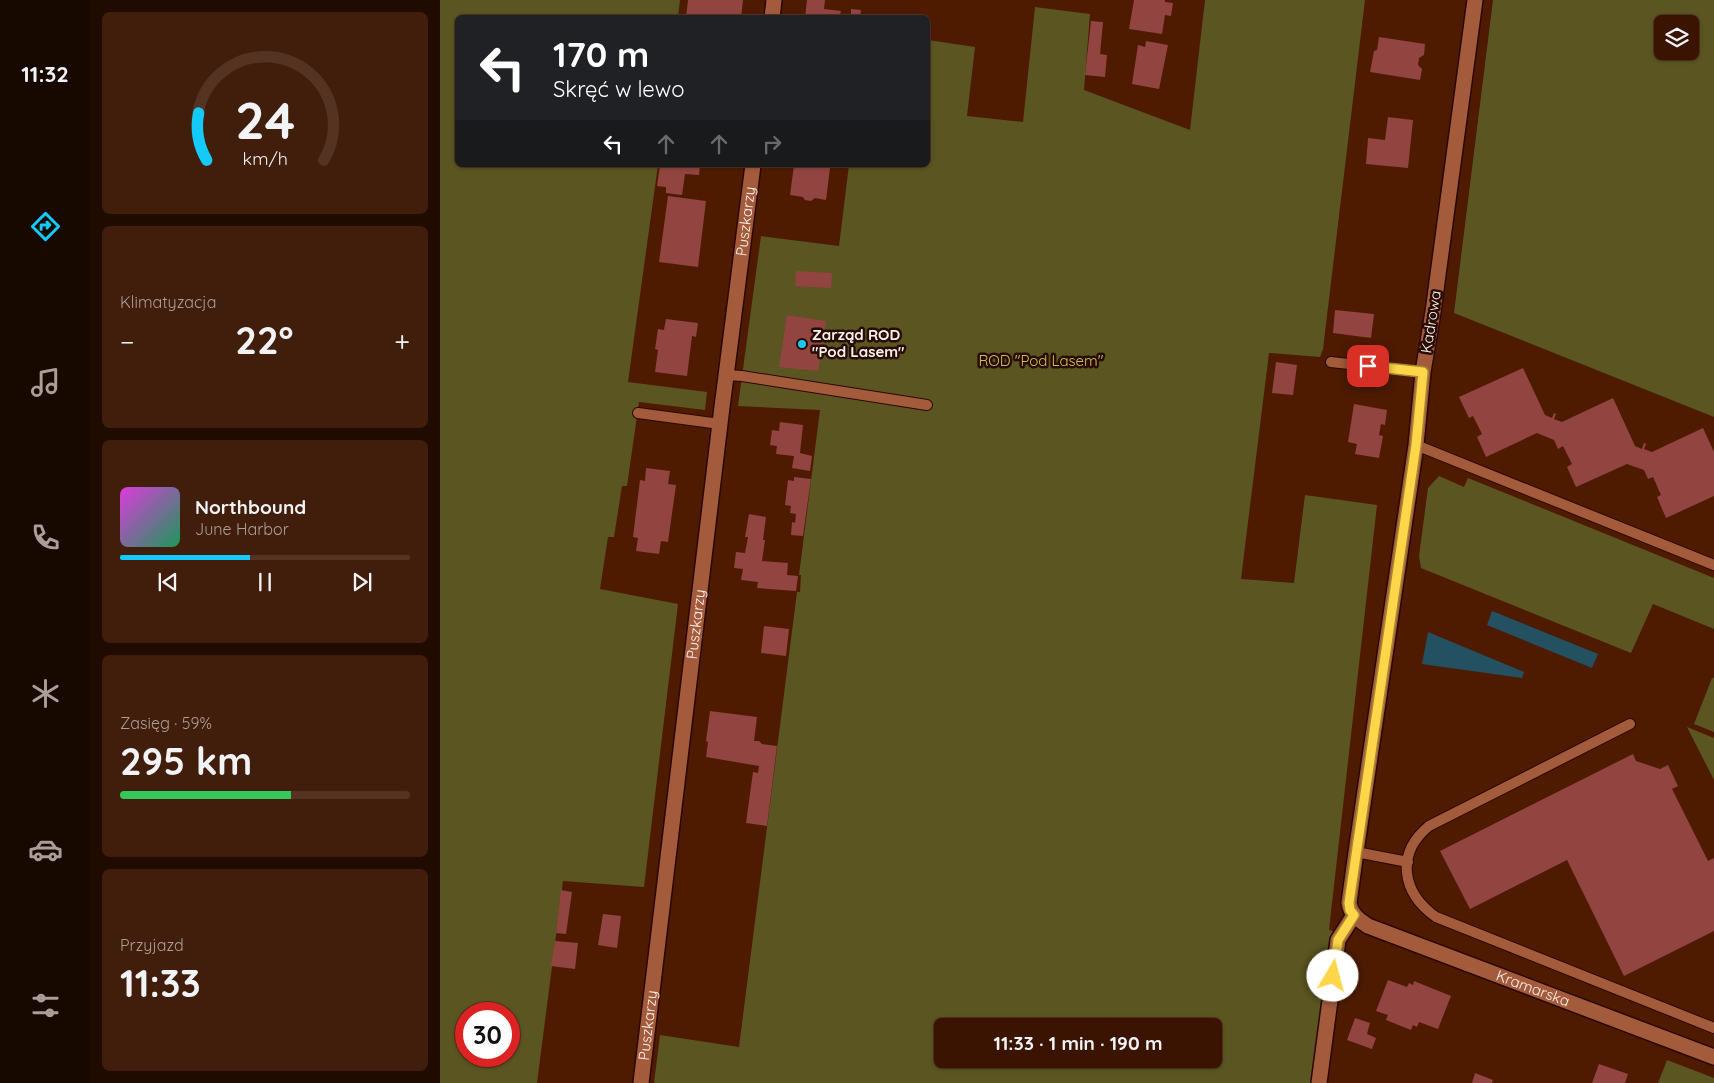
<!DOCTYPE html>
<html lang="pl">
<meta charset="utf-8">
<style>
:root{--surface:#3a1401;--page:#411d0b;--text:#f1f3f6;--muted:#ab9e99;--line:#543323;--accent:#14cafb}
body{margin:0;font-family:Quicksand,sans-serif;background:var(--page);color:var(--text);height:100vh;display:flex;flex-direction:column;font-size:19px;white-space:nowrap}
*{box-sizing:border-box;margin:0}
p{font-size:16px;color:var(--muted)}
.icon{flex:none;width:28px;height:28px;fill:none;stroke:currentColor;stroke-width:2;stroke-linecap:round;stroke-linejoin:round}
.map{position:relative;flex:1;overflow:hidden}
.side{display:flex;flex-direction:column;gap:12px;padding:12px;background:#200b01;width:350px}
.side>*{flex:none}
.banner{position:absolute;left:15px;top:15px;width:475px;height:152px;border-radius:8px;box-shadow:0 1px 4px #0004,0 0 0 1px var(--line);background:#202124;color:#fff;overflow:hidden}
.controls{position:absolute;left:1214px;top:15px;display:grid;gap:10px}
.controls a{display:grid;place-items:center;width:45px;height:45px;border-radius:8px;background:var(--surface);box-shadow:0 1px 4px #0004,0 0 0 1px var(--line);font-size:25px}
.speed{position:absolute;left:15px;top:1002px;display:flex;gap:10px;font-size:25px;font-weight:700;text-align:center}
.speed>*{display:grid;place-content:center;width:65px;height:65px;border-radius:50%;background:var(--surface);box-shadow:0 1px 4px #0004,0 0 0 1px var(--line);line-height:1}
.speed .limit{border:8px solid #d22;background:#fff;color:#111}
.pin{position:absolute;display:grid;place-items:center;width:42px;height:42px;color:#fff;margin:-21px;border-radius:10px;box-shadow:0 2px 8px #0006}
.me{position:absolute;width:55px;margin:-28px;rotate:8deg;stroke-linejoin:round;filter:drop-shadow(0 0 4px #0008)}
.turn{display:flex;align-items:center;gap:18px;height:105px;padding:0 15px;font-size:22px}
.turn .icon{width:65px;height:65px;stroke-width:2.5}
.turn b{display:block;font-size:35px;line-height:42px}
.lanes{display:flex;align-items:center;height:48px;padding:0 15px;background:#0003;justify-content:center;gap:25px;direction:ltr}
.lanes .off{opacity:.35}
.big{font-size:38px;font-weight:700;line-height:1.1}
.side .widget{flex:1;display:flex;flex-direction:column;justify-content:center;gap:8px;min-width:0;padding:0 18px;border-radius:8px;background:var(--page)}
.side .dial{align-items:center;gap:0}
.dial svg{height:130px;overflow:visible;fill:none;stroke:var(--line);stroke-width:7;stroke-linecap:round;text-anchor:middle}
.dial text{fill:var(--text);stroke:none}
.song{display:flex;align-items:center;gap:15px}
.cover{width:60px;height:60px;border-radius:8px;background:linear-gradient(135deg,hsl(300 70% 55%),hsl(150 70% 35%))}
.played{height:5px;border-radius:2px;background:linear-gradient(90deg,var(--accent) 45%,var(--line) 45%)}
.keys{display:flex;justify-content:space-around;direction:ltr}
.heat{display:flex;justify-content:space-between;align-items:center;font-size:28px;direction:ltr}
.charge{height:8px;border-radius:4px;background:linear-gradient(90deg,#34c759 59%,var(--line) 0)}
.trip{position:absolute;left:494px;top:1018px;width:288px;height:50px;border-radius:8px;background:var(--surface);box-shadow:0 1px 4px #0004,0 0 0 1px var(--line);font-weight:700;line-height:50px;text-align:center}
main{display:flex;flex:1;min-height:0}
.dock{display:flex;flex-direction:column;width:90px;justify-content:space-around;align-items:center;background:#170800;color:var(--muted)}
.dock .icon{width:35px;height:35px}
.dock .selected{color:var(--accent)}
.dock b{font-size:22px;color:var(--text)}
.map>svg:first-child{display:block}
.green{fill:#5a5521;fill-rule:evenodd}
.water{fill:#245161}
.building{fill:#924441}
.lines{fill:none;stroke-linecap:round;stroke-linejoin:round}
.lane-casing{stroke:#2b0800;stroke-width:12}
.street-casing{stroke:#2b0800;stroke-width:18}
.lane{stroke:#a45b3b;stroke-width:10}
.street{stroke:#a45b3b;stroke-width:15}
.route-casing{stroke:#a68a30;stroke-width:12}
.route{stroke:#ffd54a;stroke-width:9}
.poi-dot{fill:#14cafb;stroke:#280c01;stroke-width:2}
.labels{text-anchor:middle;stroke-width:5;stroke-linejoin:round;paint-order:stroke}
.street-label{font-size:15px;fill:#faf1ee;stroke:#280c01}
.poi-label{font-size:15px;font-weight:bold;fill:#faf1ee;stroke:#280c01;text-anchor:start}
.park-label{font-size:15px;fill:#cec34f;stroke:#280c01}
</style>
<main>
<nav class="dock">
<b>11:32</b>
<svg class="icon selected" aria-label="directions" viewBox="0 0 24 24"><path d="M12 3l9 9-9 9-9-9zM9 14v-3h6M13 9l2 2-2 2"/></svg>
<svg class="icon" aria-label="music" viewBox="0 0 24 24"><path d="M9 18V5l10-2v13"/><circle cx="6" cy="18" r="3"/><circle cx="16" cy="16" r="3"/></svg>
<svg class="icon" aria-label="phone" viewBox="0 0 24 24"><path d="M5 4h4l2 5-3 2q2 4 5 5l2-3 5 2v4C11 20 4 13 5 4z"/></svg>
<svg class="icon" aria-label="climate" viewBox="0 0 24 24"><path d="M12 3v18M4 7l16 10M4 17L20 7"/></svg>
<svg class="icon" aria-label="car" viewBox="0 0 24 24"><path d="M5 17H2v-5l4-1 3-4h7l3 4 3 1v5h-3M9 17h6M6 11h13"/><circle cx="7" cy="17" r="2"/><circle cx="17" cy="17" r="2"/></svg>
<svg class="icon" aria-label="filters" viewBox="0 0 24 24"><path d="M4 7h16M4 17h16"/><circle cx="9" cy="7" r="2"/><circle cx="15" cy="17" r="2"/></svg>
</nav>
<section class="side">
<div class="widget dial"><svg viewBox="0 0 100 80">
<path d="M14 69A42 42 0 1 1 86 69"/>
<path d="M14 69A42 42 0 0 1 9 40" stroke="#14cafb"/>
<text x="50" y="56" font-size="32" font-weight="700">24</text>
<text x="50" y="72" font-size="11">km/h</text>
</svg></div>
<div class="widget"><p>Klimatyzacja</p>
<div class="heat"><a>−</a><b class="big">22°</b><a>+</a></div>
</div>
<div class="widget">
<div class="song"><i class="cover"></i><div><b>Northbound</b><p>June Harbor</p></div></div>
<div class="played"></div>
<div class="keys"><svg class="icon" aria-label="previous" viewBox="0 0 24 24"><path d="M18 5L8 12l10 7zM5 5v14"/></svg><svg class="icon" aria-label="pause" viewBox="0 0 24 24"><path d="M8 5v14M16 5v14"/></svg><svg class="icon" aria-label="next" viewBox="0 0 24 24"><path d="M6 5l10 7-10 7zM19 5v14"/></svg></div>
</div>
<div class="widget"><p>Zasięg · 59%</p><b class="big">295 km</b><div class="charge"></div></div>
<div class="widget"><p>Przyjazd</p><b class="big">11:33</b></div>
</section>
<div class="map">
<svg width="1274" height="1083" viewBox="0 0 1274 1083">
<rect width="100%" height="100%" fill="#4e1b01"/>
<path class="green" d="M0 0H240L238 17 18 18V165H218L188 382 267 392 265 410 199 402 187 486H182L174 537H168L160 589 238 604 204 887 123 881 97 1083H0ZM26 1014H69V1056H26Z
M765 0H925L883 349 880 357 829 353 801 579 854 583 865 495 937 505 889 930 896 932 875 1083H214L220 1035 299 1047 357 592H360L361 575H359L380 410 298 406 321 236 399 246 409 165H488V40L535 47 527 116 583 122 595 7 650 14 644 90 750 130ZM502 1026H772V1059H502Z
M1053 0H1274V417L1014 313ZM1222 24H1250V51H1222Z
M999 476 1024 487 1028 478 1274 578V629L1213 604 1191 653 981 568 979 556 988 488Z
M1272 678H1274V732L1254 724Z
M1247 727 1274 738V780Z
M1227 1060 1274 1078V1083H1218Z"/>
<path class="water" d="M1052 611 1158 654 1152 668 1047 625Z
M988 632 1084 672 1082 678 982 664Z"/>
<path class="building" d="M248 0H303L301 18H246Z
M367 0H385L384 9 401 11 400 15 411 17V9L421 10 420 18H365Z
M694 0H725V2L733 3 731 16 725 15 722 34 689 29Z
M651 21 663 22 660 54 667 55 665 77 645 75Z
M939 37 985 44 984 55 979 58 978 65 982 69 980 80 930 72 934 51 937 50Z
M706 41 728 45 719 89 692 84 698 45 705 47Z
M948 117 973 120 968 168 926 164 928 138 945 140Z
M220 165H260L259 175 245 174 242 195 226 193V187L217 186Z
M354 165H386V168H390L386 200 375 198 371 201 365 200 363 197 350 195Z
M228 196 266 201 258 267 219 262Z
M356 271 392 273 391 288 355 286Z
M895 310 934 314 931 338 893 333Z
M347 315 386 321 378 371 339 367Z
M226 319 258 323 256 337 252 336 247 376 215 372 218 350 215 349 218 329 224 330Z
M836 362 857 365 853 395 832 393Z
M1083 368 1105 415 1112 418 1114 413 1116 414 1114 419 1122 422 1173 398 1195 446 1202 449 1204 443 1206 444 1204 449 1212 452 1263 428 1274 452V496L1226 518 1217 497 1221 495 1213 477 1208 479 1204 470 1187 464 1136 487 1127 467 1132 464 1123 446 1118 449 1114 440 1097 433 1046 457 1037 437 1042 434 1033 416 1029 418 1019 397Z
M914 404 947 410 945 425 941 424 939 435 943 436 939 458 915 454 917 444 908 442Z
M340 422 363 425 360 453 372 456 370 471 352 468 354 456 336 454 337 446 330 445 332 430 339 431Z
M206 468 230 471 228 484 236 485 228 542 221 541 219 554 196 551 198 538 193 537 200 480 205 481Z
M354 477 371 479 363 536 351 535 352 522 355 523 356 514 350 513 351 506 345 505 348 480 354 481Z
M309 514 326 517 323 540H325L322 561 348 563 347 575 358 576 356 591 317 588 318 582 301 580 303 569 294 568 296 552 305 553 308 537H305Z
M324 626 349 629 346 656 321 653Z
M270 711 317 717 314 741H319L322 744 337 746 327 826 306 823 313 772 318 773 319 766 266 757 268 742 266 741Z
M1193 754 1196 761 1220 769 1228 765 1238 786 1232 789 1268 861 1274 858V931L1184 976 1127 860 1030 909 1000 851Z
M121 890 132 892 126 934 116 933Z
M163 914 181 916 177 948 158 945Z
M115 941 138 943 135 969 111 966Z
M948 980 967 987 969 983 973 985 974 981 1011 996 998 1029 979 1022 977 1027 973 1025 971 1030 946 1020 948 1015 936 1011Z
M915 1018 930 1023 927 1034 936 1038 932 1049 907 1040Z
M1159 1064 1188 1074 1185 1083H1152Z
M1035 1073 1053 1080 1052 1083H1032Z"/>
<g class="lines">
<defs>
<path id="lane" d="M891 362 983 372
M286 375 302 376 487 405
M198 413 280 424
M976 445 1274 565
M1190 724 989 826C955 854 962 893 996 917L1274 1028
M916 852 968 862"/>
<g id="street">
<path id="s1" d="M1035 0 993 312 983 372 976 445 916 852 909 903C911 915 919 920 928 926L1274 1057"/>
<path d="M332 18 334 0"/>
<path id="s2" d="M201 1083 281 415 313 165"/>
<path d="M879 1083 898 940 914 915"/>
</g>
</defs>
<use href="#lane" class="lane-casing"/>
<use href="#street" class="street-casing"/>
<use href="#lane" class="lane"/>
<use href="#street" class="street"/>
</g>
<g class="lines">
<defs>
<path id="route" d="M893 976 898 940 914 915 910 910 909 903 976 445 983 372 928 366"/>
</defs>
<use href="#route" class="route-casing"/>
<use href="#route" class="route"/>
</g>
<circle class="poi-dot" cx="362" cy="344" r="5"/>
<g class="labels">
<g class="street-label">
<text dy="5" stroke="none"><textPath href="#s2" startOffset="868">Puszkarzy</textPath></text>
<text transform="translate(991 322) rotate(-81)" y="5">Kadrowa</text>
<text dy="5" stroke="none"><textPath href="#s2" startOffset="462">Puszkarzy</textPath></text>
<text dy="5" stroke="none"><textPath href="#s1" startOffset="1119">Kramarska</textPath></text>
<text dy="5" stroke="none"><textPath href="#s2" startOffset="58">Puszkarzy</textPath></text>
</g>
<g class="poi-label">
<text x="372" y="340">Zarząd ROD<tspan x="372" dy="17">"Pod Lasem"</tspan></text>
</g>
<g class="park-label">
<text x="601" y="366">ROD "Pod Lasem"</text>
</g>
</g>
</svg>
<div class="controls">
<a><svg class="icon" aria-label="layers" viewBox="0 0 24 24"><path d="M12 4l9 5-9 5-9-5zM3 14l9 5 9-5"/></svg></a>
</div>
<div class="speed"><div class="limit">30</div></div>
<div class="pin" style="left:928px;top:366px;background:#d93025"><svg class="icon" aria-label="arrive" viewBox="0 0 24 24"><path d="M6 21V4h12l-3 4 3 4H6"/></svg></div>
<svg class="me" style="left:893px;top:976px" viewBox="-20 -20 40 40"><circle r="19" fill="#fff"/><path d="M0-13L10 11 0 6-10 11z" fill="#ffd54a"/></svg>
<div class="trip">11:33 · 1 min · 190 m</div>
<div class="banner">
<div class="turn"><svg class="icon" aria-label="left" viewBox="0 0 24 24"><path d="M17 20v-9H6M10 6l-5 5 5 5"/></svg><div><b>170 m</b>Skręć w lewo</div></div>
<div class="lanes"><svg class="icon" aria-label="left" viewBox="0 0 24 24"><path d="M17 20v-9H6M10 6l-5 5 5 5"/></svg><svg class="icon off" aria-label="ahead" viewBox="0 0 24 24"><path d="M12 20V5M6 11l6-6 6 6"/></svg><svg class="icon off" aria-label="ahead" viewBox="0 0 24 24"><path d="M12 20V5M6 11l6-6 6 6"/></svg><svg class="icon off" aria-label="right" viewBox="0 0 24 24"><path d="M7 20v-9h11M14 6l5 5-5 5"/></svg></div>
</div>
</div>
</main>
